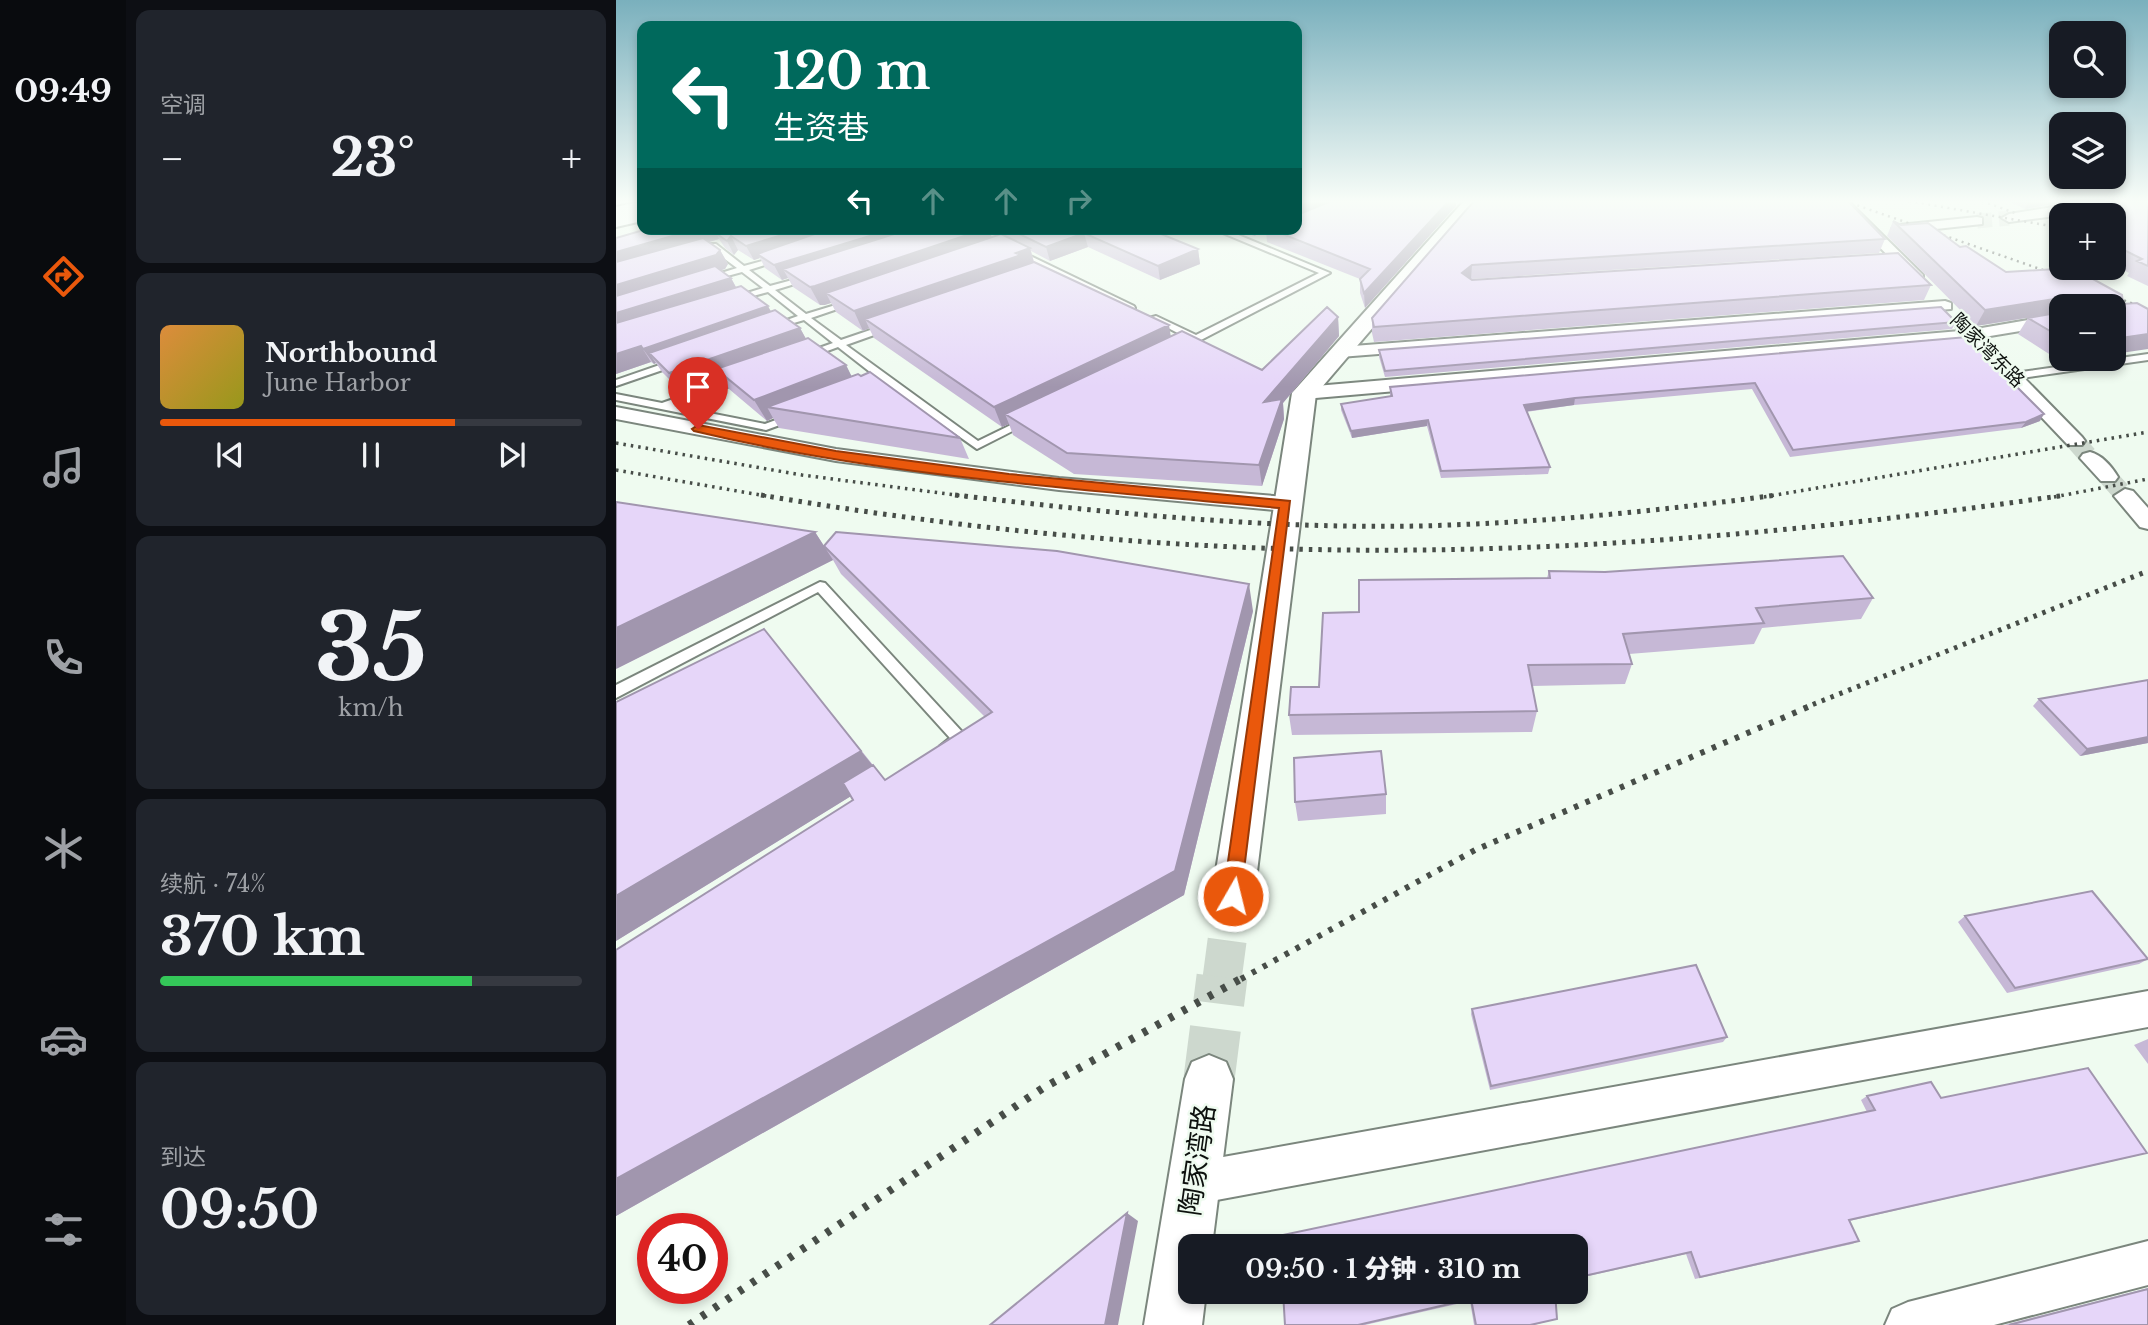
<!DOCTYPE html>
<html lang="zh">
<meta charset="utf-8">
<style>
:root{--surface:#171b24;--page:#20242c;--text:#f1f3f6;--muted:#9ea1a6;--line:#363941;--accent:#ea580c}
body{margin:0;font-family:"Libre Baskerville","Noto Sans SC",serif;background:var(--page);color:var(--text);height:100vh;display:flex;flex-direction:column;font-size:26px;white-space:nowrap}
*{box-sizing:border-box;margin:0}
p{font-size:23px;color:var(--muted)}
.icon{flex:none;width:38px;height:38px;fill:none;stroke:currentColor;stroke-width:2;stroke-linecap:round;stroke-linejoin:round}
.map{position:relative;flex:1;overflow:hidden}
.side{display:flex;flex-direction:column;gap:10px;padding:10px;background:#0d0f14;width:490px}
.side>*{flex:none}
.banner{position:absolute;left:21px;top:21px;width:665px;height:214px;border-radius:14px;box-shadow:0 4px 10px #0003;background:#00695c;color:#fff;overflow:hidden}
.controls{position:absolute;left:1433px;top:21px;display:grid;gap:14px}
.controls a{display:grid;place-items:center;width:77px;height:77px;border-radius:14px;background:var(--surface);box-shadow:0 4px 10px #0003;font-size:35px}
.speed{position:absolute;left:21px;top:1213px;display:flex;gap:14px;font-size:35px;font-weight:700;text-align:center}
.speed>*{display:grid;place-content:center;width:91px;height:91px;border-radius:50%;background:var(--surface);box-shadow:0 4px 10px #0003;line-height:1}
.speed .limit{border:10px solid #d22;background:#fff;color:#111}
.pin{position:absolute;display:grid;place-items:center;width:60px;height:60px;color:#fff;margin:-72px -30px;border-radius:50% 50% 50% 0;rotate:-45deg;box-shadow:0 0 7px #0007}
.pin .icon{rotate:45deg}
.me{position:absolute;width:77px;margin:-38px;rotate:8deg;stroke-linejoin:round;filter:drop-shadow(0 0 5px #0008)}
.turn{display:flex;align-items:center;gap:24px;height:147px;padding:0 21px;font-size:32px}
.turn .icon{width:91px;height:91px;stroke-width:2.5}
.turn b{display:block;font-size:49px;line-height:60px}
.lanes{display:flex;align-items:center;height:66px;padding:0 21px;background:#0003;justify-content:center;gap:35px;direction:ltr}
.lanes .off{opacity:.35}
.big{font-size:52px;font-weight:800;line-height:1.1}
.side .widget{flex:1;display:flex;flex-direction:column;justify-content:center;gap:10px;min-width:0;padding:0 24px;border-radius:14px;background:var(--page)}
.side .dial{align-items:center;gap:0}
.dial b{font-size:91px;line-height:1}
.song{display:flex;align-items:center;gap:21px}
.cover{width:84px;height:84px;border-radius:10px;background:linear-gradient(135deg,hsl(30 70% 55%),hsl(60 70% 35%))}
.played{height:7px;border-radius:4px;background:linear-gradient(90deg,var(--accent) 70%,var(--line) 70%)}
.keys{display:flex;justify-content:space-around;direction:ltr}
.heat{display:flex;justify-content:space-between;align-items:center;font-size:38px;direction:ltr}
.charge{height:10px;border-radius:5px;background:linear-gradient(90deg,#34c759 74%,var(--line) 0)}
.trip{position:absolute;left:562px;top:1234px;width:410px;height:70px;border-radius:14px;background:var(--surface);box-shadow:0 4px 10px #0003;font-weight:800;line-height:70px;text-align:center}
main{display:flex;flex:1;min-height:0}
.dock{display:flex;flex-direction:column;width:126px;justify-content:space-around;align-items:center;background:#090b0e;color:var(--muted)}
.dock .icon{width:49px;height:49px}
.dock .active{color:var(--accent)}
.dock b{font-size:32px;color:var(--text)}
.map>svg:first-child{display:block}
.lines{fill:none;stroke-linecap:round;stroke-linejoin:round}
.minor-tunnel-far1{stroke:#cdd8ce;stroke-width:15;stroke-dasharray:15 7;stroke-linecap:butt}
.minor-tunnel{stroke:#cdd8ce;stroke-width:19;stroke-dasharray:19 10;stroke-linecap:butt}
.tertiary-tunnel-far1{stroke:#cdd8ce;stroke-width:39;stroke-dasharray:39 20;stroke-linecap:butt}
.tertiary-tunnel{stroke:#cdd8ce;stroke-width:51;stroke-dasharray:51 25;stroke-linecap:butt}
.service-casing{stroke:#7b867d;stroke-width:4}
.minor-casing{stroke:#7b867d;stroke-width:4}
.tertiary-casing{stroke:#7b867d;stroke-width:4}
.trunk-casing{stroke:#7b867d;stroke-width:4}
.service{fill:#fff;fill-rule:evenodd}
.minor{fill:#fff;fill-rule:evenodd}
.tertiary{fill:#fff;fill-rule:evenodd}
.trunk{fill:#fff;fill-rule:evenodd}
.rail-far4{stroke:#474d48;stroke-width:2.5;stroke-dasharray:2 4.5;stroke-linecap:butt}
.rail-far3{stroke:#474d48;stroke-width:3.5;stroke-dasharray:2.5 5;stroke-linecap:butt}
.rail-far2{stroke:#474d48;stroke-width:5;stroke-dasharray:3.5 6;stroke-linecap:butt}
.rail-far1{stroke:#474d48;stroke-width:6;stroke-dasharray:4.5 8;stroke-linecap:butt}
.rail{stroke:#474d48;stroke-width:8;stroke-dasharray:5 10;stroke-linecap:butt}
.wall{fill:#c6b8d6;fill-rule:evenodd}
.shaded-wall{fill:#a196ae}
.building{fill:#e6d6f9;stroke:#a196ae;stroke-width:2}
.route{fill:#ea580c;stroke:#983908;stroke-width:2}
.labels{text-anchor:middle;stroke-width:5;stroke-linejoin:round;paint-order:stroke}
.far-street-label{font-size:19px;fill:#0d110e;stroke:#effbf0}
.near-street-label{font-size:28px;fill:#0d110e;stroke:#effbf0}
</style>
<main>
<nav class="dock">
<b>09:49</b>
<svg class="icon active" aria-label="directions" viewBox="0 0 24 24"><path d="M12 3l9 9-9 9-9-9zM9 14v-3h6M13 9l2 2-2 2"/></svg>
<svg class="icon" aria-label="music" viewBox="0 0 24 24"><path d="M9 18V5l10-2v13"/><circle cx="6" cy="18" r="3"/><circle cx="16" cy="16" r="3"/></svg>
<svg class="icon" aria-label="phone" viewBox="0 0 24 24"><path d="M5 4h4l2 5-3 2q2 4 5 5l2-3 5 2v4C11 20 4 13 5 4z"/></svg>
<svg class="icon" aria-label="climate" viewBox="0 0 24 24"><path d="M12 3v18M4 7l16 10M4 17L20 7"/></svg>
<svg class="icon" aria-label="car" viewBox="0 0 24 24"><path d="M5 17H2v-5l4-1 3-4h7l3 4 3 1v5h-3M9 17h6M6 11h13"/><circle cx="7" cy="17" r="2"/><circle cx="17" cy="17" r="2"/></svg>
<svg class="icon" aria-label="filters" viewBox="0 0 24 24"><path d="M4 7h16M4 17h16"/><circle cx="9" cy="7" r="2"/><circle cx="15" cy="17" r="2"/></svg>
</nav>
<section class="side">
<div class="widget"><p>空调</p>
<div class="heat"><a>−</a><b class="big">23°</b><a>+</a></div>
</div>
<div class="widget">
<div class="song"><i class="cover"></i><div><b>Northbound</b><p>June Harbor</p></div></div>
<div class="played"></div>
<div class="keys"><svg class="icon" aria-label="previous" viewBox="0 0 24 24"><path d="M18 5L8 12l10 7zM5 5v14"/></svg><svg class="icon" aria-label="pause" viewBox="0 0 24 24"><path d="M8 5v14M16 5v14"/></svg><svg class="icon" aria-label="next" viewBox="0 0 24 24"><path d="M6 5l10 7-10 7zM19 5v14"/></svg></div>
</div>
<div class="widget dial"><b>35</b><p>km/h</p></div>
<div class="widget"><p>续航 · 74%</p><b class="big">370 km</b><div class="charge"></div></div>
<div class="widget"><p>到达</p><b class="big">09:50</b></div>
</section>
<div class="map">
<svg width="1532" height="1325" viewBox="0 0 1532 1325">
<rect width="100%" height="100%" fill="#effbf0"/>
<g class="lines">
<path class="minor-tunnel-far1" d="M1361 221 1393 218"/>
<path class="minor-tunnel" d="M1459 441 1474 458
M1492 477 1509 496"/>
<path class="tertiary-tunnel-far1" d="M606 979 617 896"/>
<path class="tertiary-tunnel" d="M593 1079 606 977"/>
<defs>
<path id="service" d="M597 229H608L714 273 583 341H577L533 318 540 316 580 335 703 273Z
M94 244H100L128 266 165 256V260L133 270 154 286 195 275V279L159 290 190 314 236 300V304L195 318 225 340 269 325H275V329L230 345 362 441 407 419 411 418 416 421 361 449 269 384 253 390H247V386L263 379 222 347 195 357H189V353L217 343 188 320 157 329V325L182 316 152 292 115 302V298L147 288 126 272 89 282V278L121 268 94 248Z
M402 250 518 306 519 308 512 310 399 254V250Z
M1532 354V360L1398 379 1393 376 1398 373Z
M61 359 66 362 64 364 0 386V380Z
M127 375 130 376V380L58 406 149 424 176 414 180 415V419L150 430 0 400V394L46 403Z
M204 582 209 583 349 735 352 739 349 743 332 752 327 750 324 746 334 738 202 592 0 698V685Z"/>
<path id="minor" d="M1218 201H1232L1307 275V281H1297Z
M1475 201H1490L1494 206 1487 210 1393 222 1386 218 1393 214Z
M1361 217 1366 218V224L1283 233 1276 229 1283 225Z
M1329 301 1335 303V309L724 357 715 352 724 347Z
M1446 314V324L1368 337 1466 437 1469 441 1466 445H1452L1353 341 688 399 679 393 688 387 1344 331 1340 326 1348 321 1360 329Z
M0 407 220 449 443 478 670 497 681 504 670 511 443 490 220 461 0 419Z
M1474 452C1486 455 1496 467 1502 477L1499 481H1485L1464 458 1467 454Z
M1509 489 1517 491 1532 508V529L1524 527 1498 496Z
M1532 991V1027L579 1204 564 1198 558 1183 564 1168 579 1162Z
M1532 1241V1285L1378 1325H1269L1276 1309 1292 1302Z"/>
<path id="tertiary" d="M848 201H865L700 394 638 896 632 910 617 915 602 910 596 896 676 393Z
M26 211V221L0 227V217Z
M593 1055 610 1062 617 1079 596 1246H574V1292H590L586 1325H528L569 1079 576 1062Z"/>
<path id="trunk" d="M26 201V212L0 219V207Z"/>
</defs>
<use href="#service" class="service-casing"/>
<use href="#minor" class="minor-casing"/>
<use href="#tertiary" class="tertiary-casing"/>
<use href="#trunk" class="trunk-casing"/>
<use href="#service" class="service"/>
<use href="#minor" class="minor"/>
<use href="#tertiary" class="tertiary"/>
<use href="#trunk" class="trunk"/>
<path class="rail-far4" d="M1229 201 1447 277
M1293 201 1446 228
M1366 201 1402 214
M1490 293 1532 310"/>
<path class="rail-far3" d="M0 443 186 475 355 497
M0 470 156 497
M1148 497 1532 432
M1438 497 1532 479"/>
<path class="rail-far2" d="M145 495C320 525 498 544 676 549 934 556 1194 532 1450 495
M339 495C493 513 649 529 803 526 923 523 1042 511 1161 495
M1188 708 1532 571"/>
<path class="rail-far1" d="M625 979 859 850 1192 707"/>
<path class="rail" d="M73 1325 427 1088 628 977"/>
</g>
<path class="wall" d="M858 201 1269 239 1263 253 855 279 856 280 1315 285 1308 300 758 342 756 333V318Z
M1392 201H1456L1409 209Z
M1532 201V286L1511 276 1513 273 1498 265V215H1446V225L1433 219 1442 205Z
M840 206 749 308 744 293V279L651 242 650 231 638 236 619 229H681Z
M1277 221 1344 247 1390 272 1507 304 1498 306H1446V359L1444 361 1402 334 1412 318 1417 317 1360 326 1271 236Z
M31 229H533L582 249 584 264 544 280 472 247 434 261 415 251 418 262 555 336 646 370 722 317 723 336 667 403 668 419 646 486 458 474 397 435 393 424 386 427 258 338 253 328 247 331 220 312 215 303 204 305 177 287 172 278 166 280 149 268 144 258 138 260 122 250 118 255 109 248 103 239 93 242 104 250 112 264 109 269 105 270ZM374 232 382 235 376 237Z
M115 278 120 287 155 311 184 328 190 339 230 365 235 376 344 438 353 459 163 428 157 418 151 421 113 389 107 379 67 393 46 372 40 363 38 364 35 362 0 374V313Z
M1340 322 1336 329 769 377 763 357V350Z
M1351 337 1424 421 1405 428 1174 457 1136 389 958 405 910 412 934 467 932 474 825 478 811 426 736 438 725 410V404L774 396V387Z
M199 532 208 546 637 611 568 895 0 1216V950L237 800 235 796 0 941 148 629 269 780 369 717 225 574 217 560 0 669Z
M933 571 1257 598 1245 619 1146 628 1138 644 1013 654 1016 664 1009 684 916 686 921 711 916 732 676 735 673 715 703 687 743 612 931 578Z
M1423 699 1532 743 1464 756 1417 706Z
M770 794V814L682 821 679 802Z
M1349 916 1532 959 1523 964 1391 993 1342 922Z
M856 1009 1111 1037 1107 1042 874 1090 855 1014Z
M1532 1039V1064L1518 1045Z
M1251 1096 1325 1098 1531 1153 1520 1156 1233 1221 1243 1241 1236 1244 1079 1279 1070 1254 959 1279V1246L1251 1112 1245 1100Z
M1532 1288V1325H1388Z
M667 1292H939L941 1319 918 1325H858L854 1301 749 1325H669Z"/>
<path class="shaded-wall" d="M694 201H729L681 220V206Z
M833 201H840V206L749 308 748 293Z
M1413 201H1456L1409 209Z
M81 229H136L101 234 103 239 0 269V252Z
M186 229H237L141 254 144 258 138 260 130 246Z
M277 229H327L167 269 172 278 166 280 158 265Z
M369 229H373L378 246 210 293 215 303 209 305H204L194 287Z
M637 229H650V231L638 236Z
M468 233 472 247 434 261 430 247Z
M115 236 122 250 118 255 111 241Z
M414 248 419 266 249 319 253 328 247 331 238 311Z
M582 249 584 264 544 280 542 266Z
M104 250 112 264 109 269 0 303V285Z
M856 265 855 279 846 273Z
M115 278 123 293 0 331V313Z
M1458 296 1451 306H1446V312L1360 326 1369 310Z
M152 306 160 321 33 353 40 363 38 364 27 349Z
M722 317 723 336 667 403 668 419 646 486 643 465 648 402Z
M553 325 556 344 389 414 393 424 386 427 378 407Z
M184 328 195 348 100 369 107 379 67 393 53 373Z
M1532 334V349L1498 354V339Z
M25 346 35 362 0 374V354Z
M1446 358V359H1461L1444 361Z
M230 365 240 385 151 407 157 418 151 421 138 400Z
M959 398 958 405 907 412 908 405Z
M1428 414 1424 421 1405 428 1410 422Z
M812 420 811 426 736 438 735 431Z
M199 532 217 560 0 669V628Z
M633 584 637 611 568 895 0 1216V1179Z
M1532 737V743L1464 756 1471 749Z
M245 751 266 777 0 941V896Z
M511 1213 522 1221 502 1325H489Z"/>
<path class="building" d="M681 201H694L681 206Z
M715 201H833L748 293 744 279 754 269 654 229H681V215Z
M858 201H1232L1269 239 856 265 846 273 856 280 1282 253 1315 285 758 327 756 318Z
M1470 201H1532V266L1521 261 1526 259 1498 245V232H1507L1498 228V215H1466L1442 205Z
M1277 221 1285 225 1312 223 1344 247 1350 246 1390 272 1457 268 1506 295 1507 304 1521 303 1532 309V334L1498 339V306H1457L1458 296 1369 310Z
M31 229H81L0 252V238Z
M114 229H186L130 246 115 236 111 241 101 234Z
M213 229H277L158 265 141 254Z
M294 229H369L199 286 194 287 167 269Z
M393 229H533L582 249 542 266 468 233 430 247Z
M385 234 414 248 400 253 405 255 238 311 210 293Z
M87 238 104 250 100 255 0 285V262Z
M418 262 553 325 378 407 249 319Z
M99 266 115 278 0 313V296Z
M125 286 152 306 27 349 25 346 0 354V323Z
M711 307 722 317 648 402 666 399 643 465 451 453 389 414 566 331 646 370Z
M1325 307 1340 322 769 371 763 350Z
M159 310 184 328 53 373 33 353Z
M1446 312V338L1412 318Z
M1351 337 1428 414 1410 422 1177 450 1139 383 959 398 908 405 934 467 825 471 812 420 735 431 725 404 776 396 774 387Z
M192 338 230 365 138 400 100 369Z
M254 372 344 438 151 407 242 374 245 376Z
M0 502 199 532 0 628Z
M220 532 441 551 633 584 559 871 0 1179V950L237 800 227 783 257 765 269 780 376 712 208 546Z
M1227 556 1257 598 1140 608 1148 623 1007 634 1016 664 912 665 921 711 673 715 675 687H703L707 613 743 612V580L934 578 933 571 989 572Z
M148 629 245 751 0 896V702Z
M1532 680V737L1471 749 1423 699Z
M765 751 770 794 679 802 678 758Z
M1476 891 1532 959 1399 988 1349 916Z
M1080 965 1111 1037 875 1086 856 1009Z
M1472 1068 1531 1153 1233 1220 1243 1241 1084 1277 1075 1252 959 1278V1246H663L662 1236 1259 1110 1251 1096 1315 1082 1325 1098Z
M511 1213 489 1325H374Z
M1532 1289V1325H1393Z
M667 1292H939L941 1319 914 1325H860L855 1299 742 1325H669Z"/>
<linearGradient id="sky" x2="0" y2="1"><stop stop-color="#7ab0bd"/><stop offset="0.52" stop-color="#f8fdf8"/><stop offset="1" stop-color="#f8fdf8" stop-opacity="0"/></linearGradient>
<rect width="1532" height="387" fill="url(#sky)"/>
<path class="route" d="M82 425 220 451 393 474 674 501 624 902 617 905 610 902 607 896 663 508C468 489 269 477 78 431L76 429Z"/>
<g class="labels">
<g class="far-street-label">
<text transform="translate(1372 350) rotate(45)" y="7">陶家湾东路</text>
</g>
<g class="near-street-label">
<text transform="translate(581 1160) rotate(-82)" y="10">陶家湾路</text>
</g>
</g>
</svg>
<div class="controls">
<a><svg class="icon" aria-label="search" viewBox="0 0 24 24"><circle cx="10" cy="10" r="6"/><path d="M15 15l6 6"/></svg></a>
<a><svg class="icon" aria-label="layers" viewBox="0 0 24 24"><path d="M12 4l9 5-9 5-9-5zM3 14l9 5 9-5"/></svg></a>
<a>+</a>
<a>−</a>
</div>
<div class="speed"><div class="limit">40</div></div>
<div class="pin" style="left:82px;top:429px;background:#d93025"><svg class="icon" aria-label="arrive" viewBox="0 0 24 24"><path d="M6 21V4h12l-3 4 3 4H6"/></svg></div>
<svg class="me" style="left:617px;top:896px" viewBox="-20 -20 40 40"><circle r="17" fill="#ea580c" stroke="#fff" stroke-width="3"/><path d="M0-11L8 9 0 5-8 9z" fill="#fff"/></svg>
<div class="trip">09:50 · 1 分钟 · 310 m</div>
<div class="banner">
<div class="turn"><svg class="icon" aria-label="left" viewBox="0 0 24 24"><path d="M17 20v-9H6M10 6l-5 5 5 5"/></svg><div><b>120 m</b>生资巷</div></div>
<div class="lanes"><svg class="icon" aria-label="left" viewBox="0 0 24 24"><path d="M17 20v-9H6M10 6l-5 5 5 5"/></svg><svg class="icon off" aria-label="ahead" viewBox="0 0 24 24"><path d="M12 20V5M6 11l6-6 6 6"/></svg><svg class="icon off" aria-label="ahead" viewBox="0 0 24 24"><path d="M12 20V5M6 11l6-6 6 6"/></svg><svg class="icon off" aria-label="right" viewBox="0 0 24 24"><path d="M7 20v-9h11M14 6l5 5-5 5"/></svg></div>
</div>
</div>
</main>
